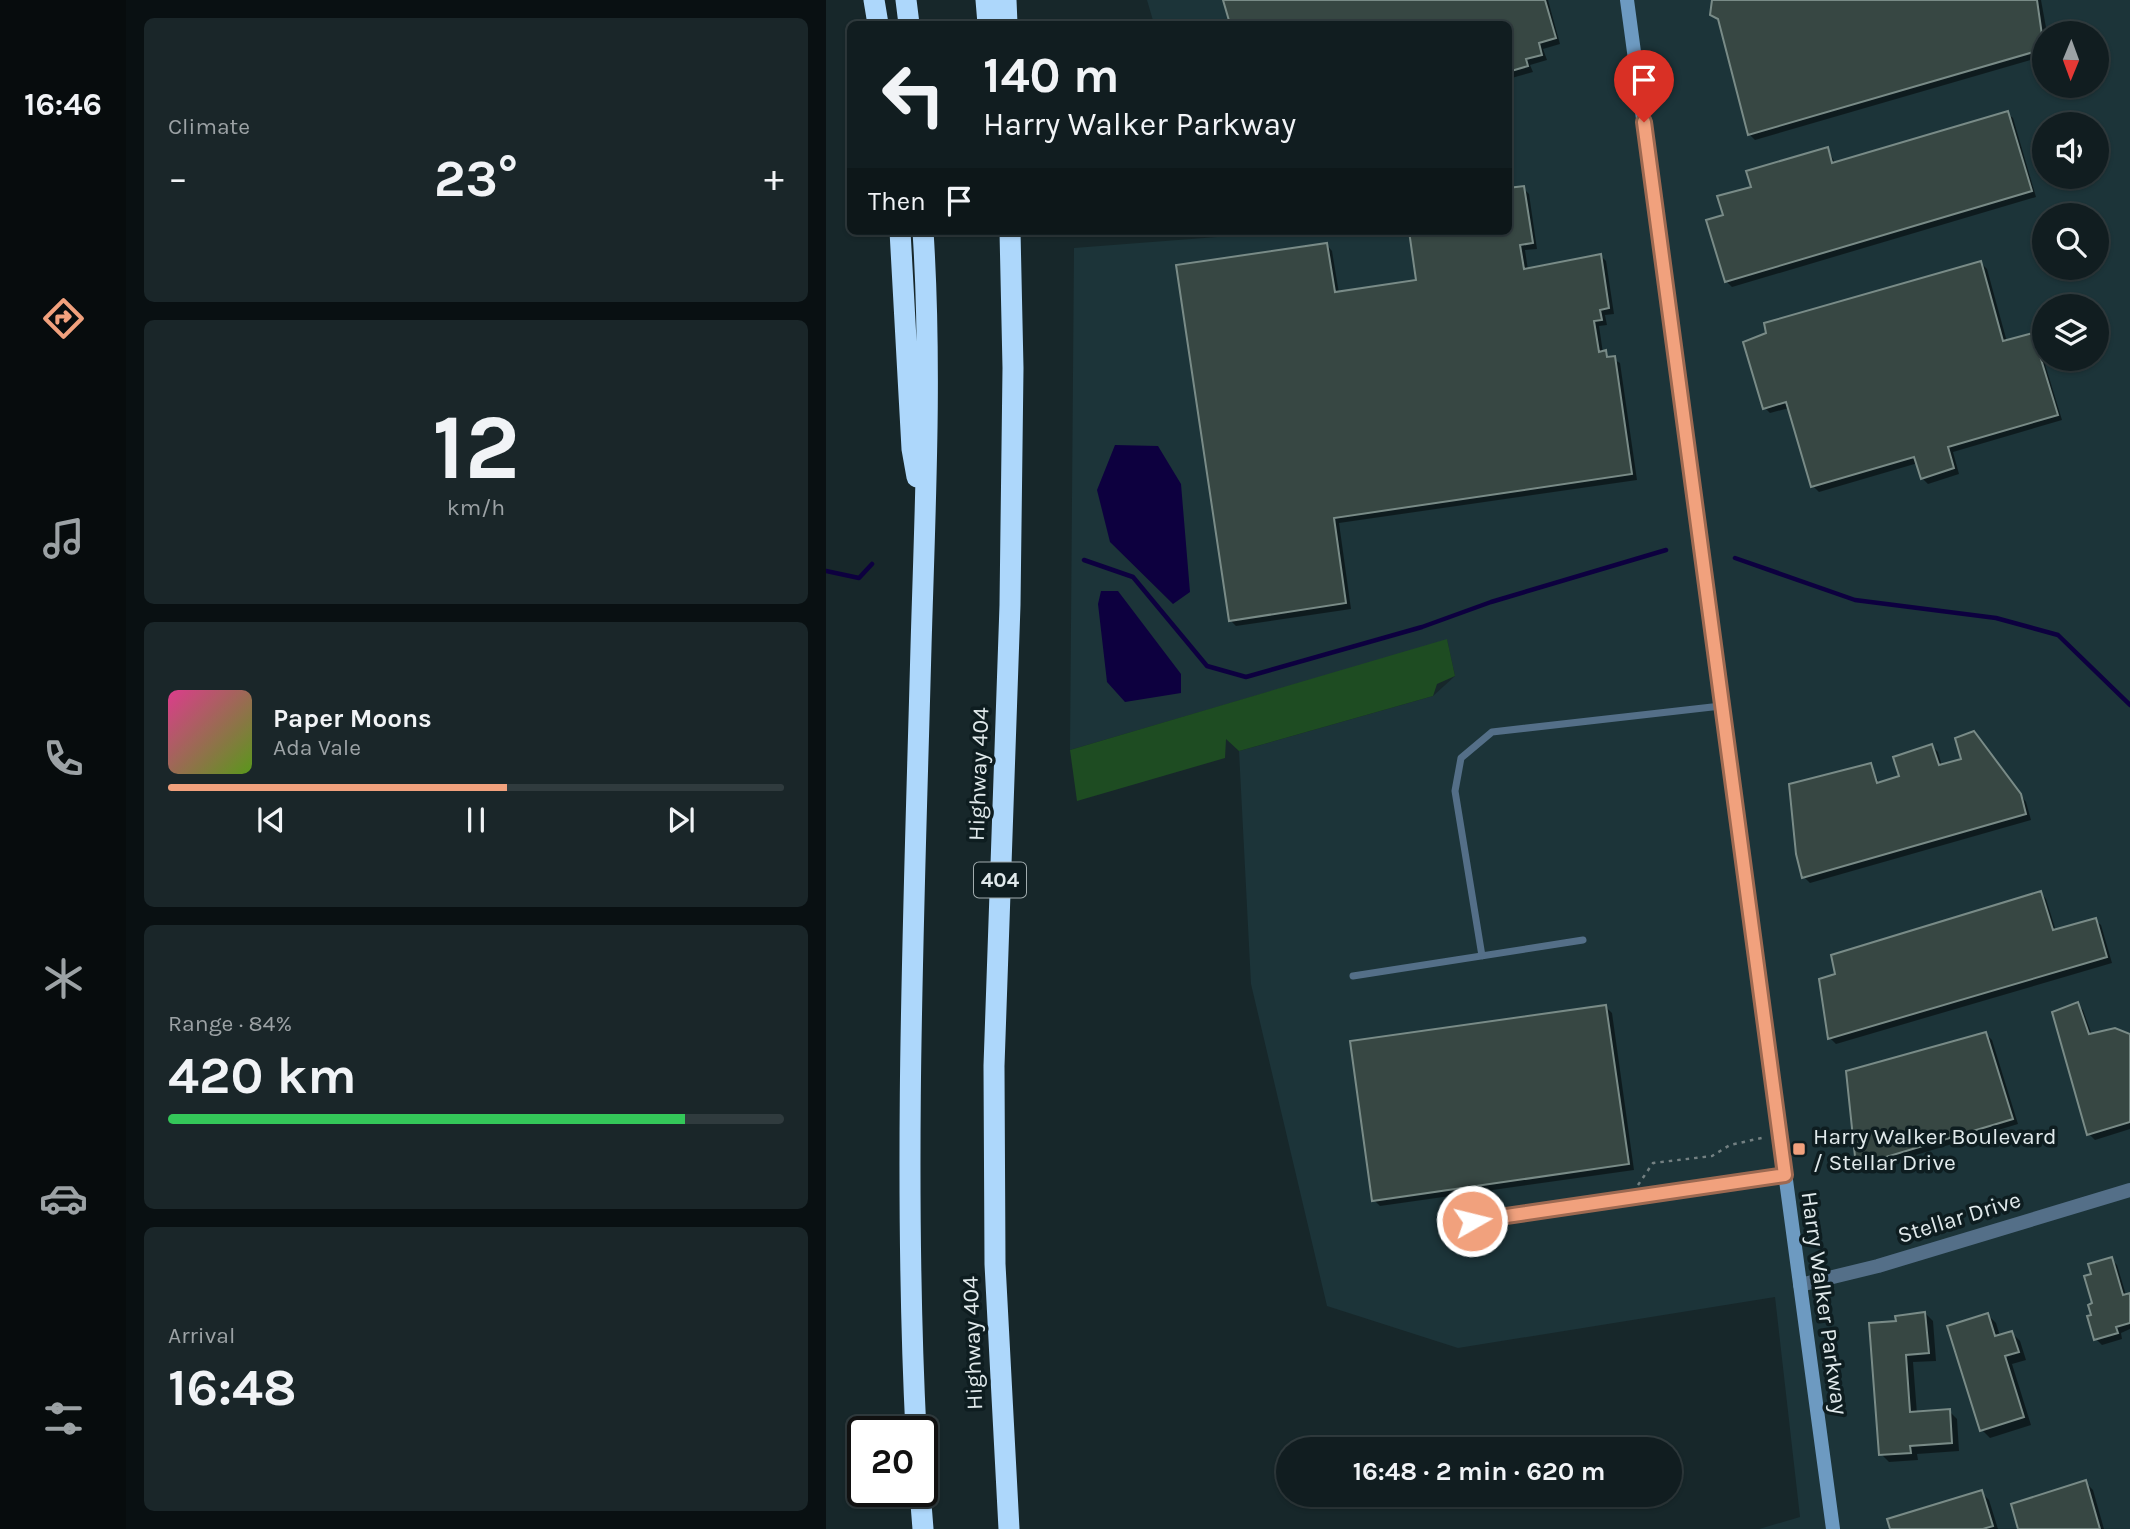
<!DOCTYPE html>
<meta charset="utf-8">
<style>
:root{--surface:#111d20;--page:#1a2629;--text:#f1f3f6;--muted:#9ca2a5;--line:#303b3e;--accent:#f1a17d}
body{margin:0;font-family:Karla,sans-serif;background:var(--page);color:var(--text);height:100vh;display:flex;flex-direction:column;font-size:26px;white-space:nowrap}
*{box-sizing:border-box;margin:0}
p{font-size:23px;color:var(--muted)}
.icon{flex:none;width:38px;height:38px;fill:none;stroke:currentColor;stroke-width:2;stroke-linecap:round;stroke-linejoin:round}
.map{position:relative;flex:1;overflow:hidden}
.sheet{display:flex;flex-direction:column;gap:18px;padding:18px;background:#091012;width:700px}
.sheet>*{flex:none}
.guide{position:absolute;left:21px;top:21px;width:665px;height:214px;border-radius:10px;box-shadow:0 2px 5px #0004,0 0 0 2px var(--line);background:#111d20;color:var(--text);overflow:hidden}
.needle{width:46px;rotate:181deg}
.tools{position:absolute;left:1206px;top:21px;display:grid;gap:14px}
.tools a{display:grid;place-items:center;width:77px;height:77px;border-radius:50%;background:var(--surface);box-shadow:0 2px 5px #0004,0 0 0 2px var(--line);font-size:35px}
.speed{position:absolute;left:21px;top:1416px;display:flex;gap:14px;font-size:35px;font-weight:700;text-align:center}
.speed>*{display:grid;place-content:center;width:91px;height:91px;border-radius:50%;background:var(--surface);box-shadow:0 2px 5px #0004,0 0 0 2px var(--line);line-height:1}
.speed .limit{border:4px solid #111;border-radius:10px;background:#fff;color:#111}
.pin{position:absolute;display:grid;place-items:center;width:60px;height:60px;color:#fff;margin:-72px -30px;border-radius:50% 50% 50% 0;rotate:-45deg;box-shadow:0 0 7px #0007}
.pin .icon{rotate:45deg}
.me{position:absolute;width:77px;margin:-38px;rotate:82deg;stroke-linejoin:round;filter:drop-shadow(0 0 5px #0008)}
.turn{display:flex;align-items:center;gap:24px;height:147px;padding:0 21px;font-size:32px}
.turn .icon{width:91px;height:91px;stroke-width:2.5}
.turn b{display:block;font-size:49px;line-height:60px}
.then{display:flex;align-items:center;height:66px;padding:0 21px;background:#0003;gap:14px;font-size:26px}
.big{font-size:52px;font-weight:700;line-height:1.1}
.sheet .tile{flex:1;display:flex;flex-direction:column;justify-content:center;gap:10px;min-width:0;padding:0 24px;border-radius:10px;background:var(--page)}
.sheet .dial{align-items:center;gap:0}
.dial b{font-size:91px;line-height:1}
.song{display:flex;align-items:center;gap:21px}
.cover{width:84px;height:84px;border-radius:10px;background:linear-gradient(135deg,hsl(330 70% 55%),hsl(90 70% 35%))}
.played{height:7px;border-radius:4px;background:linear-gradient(90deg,var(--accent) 55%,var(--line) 55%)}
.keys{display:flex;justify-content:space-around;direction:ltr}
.heat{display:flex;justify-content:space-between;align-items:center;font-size:38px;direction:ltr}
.charge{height:10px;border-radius:5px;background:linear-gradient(90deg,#34c759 84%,var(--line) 0)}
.trip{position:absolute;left:450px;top:1437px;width:406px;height:70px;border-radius:35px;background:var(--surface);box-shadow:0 2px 5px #0004,0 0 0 2px var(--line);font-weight:700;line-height:70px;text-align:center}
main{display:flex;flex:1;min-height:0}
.dock{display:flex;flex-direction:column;width:126px;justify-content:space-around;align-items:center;background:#070c0d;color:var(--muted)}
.dock .icon{width:49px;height:49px}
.dock .current{color:var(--accent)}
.dock b{font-size:32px;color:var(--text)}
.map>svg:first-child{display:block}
.built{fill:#1c3439;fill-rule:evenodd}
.green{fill:#1e4c22}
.water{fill:#0d003f}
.shadow{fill:#0007}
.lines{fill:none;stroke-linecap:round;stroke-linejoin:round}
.stream{stroke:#0d003f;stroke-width:4.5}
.building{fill:#374743;stroke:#798b87;stroke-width:2}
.path{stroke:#738082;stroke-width:2.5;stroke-dasharray:3.5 5;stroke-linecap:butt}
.lane{stroke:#546f88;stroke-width:7}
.street{stroke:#546f88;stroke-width:14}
.secondary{stroke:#6d9ac1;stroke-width:14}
.highway{stroke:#add7fb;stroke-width:21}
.route-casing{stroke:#9d6951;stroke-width:18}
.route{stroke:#f1a17d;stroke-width:12}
.poi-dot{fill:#f1a17d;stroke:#0e1d20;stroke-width:2.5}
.labels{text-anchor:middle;stroke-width:7;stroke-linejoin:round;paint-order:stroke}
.shield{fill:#0e1d20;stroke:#a1acae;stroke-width:2}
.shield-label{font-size:21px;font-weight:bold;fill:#e0e9eb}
.street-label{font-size:23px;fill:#e0e9eb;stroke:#0e1d20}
.poi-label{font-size:23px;fill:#e0e9eb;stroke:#0e1d20;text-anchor:start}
</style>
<main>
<nav class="dock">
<b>16:46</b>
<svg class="icon current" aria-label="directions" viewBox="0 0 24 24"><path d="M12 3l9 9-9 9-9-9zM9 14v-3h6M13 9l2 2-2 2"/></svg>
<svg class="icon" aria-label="music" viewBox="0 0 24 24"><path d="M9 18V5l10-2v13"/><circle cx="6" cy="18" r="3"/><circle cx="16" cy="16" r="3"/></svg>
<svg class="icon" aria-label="phone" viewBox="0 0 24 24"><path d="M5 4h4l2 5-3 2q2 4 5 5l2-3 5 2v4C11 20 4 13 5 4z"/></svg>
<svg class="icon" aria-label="climate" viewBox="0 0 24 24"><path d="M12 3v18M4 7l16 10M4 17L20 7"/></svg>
<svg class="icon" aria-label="car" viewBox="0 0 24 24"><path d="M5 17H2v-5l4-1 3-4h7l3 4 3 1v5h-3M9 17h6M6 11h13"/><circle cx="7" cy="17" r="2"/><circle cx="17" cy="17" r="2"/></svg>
<svg class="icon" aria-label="filters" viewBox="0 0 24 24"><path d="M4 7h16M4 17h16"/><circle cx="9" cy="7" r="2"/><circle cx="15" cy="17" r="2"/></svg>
</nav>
<section class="sheet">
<div class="tile"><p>Climate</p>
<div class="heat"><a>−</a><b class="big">23°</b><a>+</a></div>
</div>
<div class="tile dial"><b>12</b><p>km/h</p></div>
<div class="tile">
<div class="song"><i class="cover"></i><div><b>Paper Moons</b><p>Ada Vale</p></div></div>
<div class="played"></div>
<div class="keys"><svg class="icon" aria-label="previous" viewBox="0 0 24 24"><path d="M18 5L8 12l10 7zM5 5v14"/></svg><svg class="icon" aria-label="pause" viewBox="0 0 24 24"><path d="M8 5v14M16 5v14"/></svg><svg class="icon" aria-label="next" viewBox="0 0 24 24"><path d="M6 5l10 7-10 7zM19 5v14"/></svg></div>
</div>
<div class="tile"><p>Range · 84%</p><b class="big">420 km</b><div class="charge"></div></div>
<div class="tile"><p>Arrival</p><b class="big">16:48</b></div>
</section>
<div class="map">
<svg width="1304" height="1529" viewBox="0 0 1304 1529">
<rect width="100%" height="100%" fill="#17272a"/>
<path class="built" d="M321 0H1304V1529H933L974 1517 949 1297 632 1348 501 1306 425 984 413 751 607 696 629 676 621 640 244 750 248 248 391 237 389 231H682V24H328ZM1218 33H1270V86H1218ZM1218 124H1270V177H1218ZM1218 215H1270V268H1218ZM1218 306H1270V359H1218Z"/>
<path class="green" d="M621 639 629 676 611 684 607 696 413 751 400 739 399 758 251 801 244 750Z"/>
<path class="water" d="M289 445 332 446 355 484 364 592 347 604 284 542 271 490Z
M275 591H292L355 674V693L299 702 281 682 272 604Z"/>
<path class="shadow" d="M399 0H722L734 44 717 49 721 60 704 65 707 72 682 79V24H406Z
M888 0H1215L1221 33H1218V56L929 140 923 134 894 22 886 14Z
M1181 113 1187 118 1210 197 906 287 900 281 899 216 927 188 1001 149 1010 164Z
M697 188 703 194 711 249 699 250 702 270 775 256 780 261 788 314 779 315 781 325 773 326 777 353 794 363 811 480 513 523 525 609 410 626 404 620 501 245 506 251 513 293 592 281 585 231H682Z
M1155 263 1161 269 1181 342 1206 335 1212 341 1236 420 1127 452 1133 474 1102 484 1096 478 1092 463 993 492 987 486 963 408 944 413 939 408Z
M1153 739 1200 802 1205 820 984 883 978 877 1044 765 1054 784 1075 777 1106 746 1112 752 1116 766 1137 760Z
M1215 893 1220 899 1230 931 1269 920 1275 925 1286 963 1010 1044 1004 1038Z
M1251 1004 1257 1010 1266 1035 1304 1036V1129L1269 1140 1263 1134 1228 1013Z
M780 1007 786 1013 808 1170 554 1206 548 1200Z
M1160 1034 1166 1040 1192 1124 1037 1171 1032 1165Z
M1285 1259 1291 1265 1300 1295 1304 1294V1329L1295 1333 1296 1339 1276 1345 1270 1339 1267 1316Z
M1099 1313 1107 1321 1110 1361 1087 1362 1091 1414 1123 1411 1131 1419 1133 1451 1091 1454 1092 1460 1063 1462 1055 1454 1072 1322Z
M1162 1315 1170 1323 1174 1336 1186 1333 1194 1341 1200 1360 1186 1364 1205 1425 1164 1438 1156 1430Z
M1259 1482 1267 1490 1278 1529H1194Z
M1155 1492 1163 1500 1172 1529H1066Z"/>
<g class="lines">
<path class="stream" d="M909 558 1029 600 1170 618 1232 635 1304 705
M258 560 307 577 381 666 420 677 596 627 665 602 840 550
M0 571 33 578 46 564"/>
</g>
<path class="building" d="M397 0H719L730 38 713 43 716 55 700 59 702 66 682 72V24H404Z
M886 0H1211L1218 49 922 135 892 19 884 15Z
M1182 111 1206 191 899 282 880 220 897 215 891 196 925 187 920 171 1002 147 1006 163Z
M698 186 707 243 694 245 698 269 775 254 783 308 774 310 776 320 768 321 773 352 780 350 781 357 789 356 806 474 508 518 520 603 403 621 350 265 501 243 509 292 590 280 583 231H682V188Z
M1155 261 1177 341 1207 333 1232 415 1122 447 1128 468 1095 479 1088 457 985 487 960 402 937 409 917 342 940 333 938 323Z
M1148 731 1195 794 1200 814 976 878 970 854 963 784 1045 763 1051 783 1073 776 1067 757 1106 744 1113 765 1135 759 1129 738Z
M1215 891 1227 930 1270 918 1281 957 1002 1039 993 979 1009 974 1005 955Z
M1252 1002 1263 1034 1289 1028 1304 1034V1122L1261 1135 1226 1012Z
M780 1005 803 1164 546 1201 524 1041Z
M1160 1032 1187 1119 1030 1166 1020 1071Z
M1286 1257 1297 1295 1304 1293V1323L1290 1327 1292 1333 1268 1340 1261 1316 1265 1315 1262 1305 1266 1303 1258 1276 1265 1274 1262 1264Z
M1099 1312 1103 1353 1080 1355 1084 1412 1124 1409 1126 1443 1084 1446 1085 1453 1053 1455 1043 1323 1070 1321 1069 1316Z
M1162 1313 1169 1336 1186 1331 1193 1352 1179 1356 1198 1417 1154 1431 1121 1326Z
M1260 1480 1274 1529H1192L1185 1504Z
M1156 1490 1167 1526 1157 1529H1064L1061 1519Z"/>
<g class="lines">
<path class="path" d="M812 1185 827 1163 886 1156 904 1145 940 1137"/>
<path class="lane" d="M656 956 629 791 635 758 666 732 895 706
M527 976 757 940
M620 1225 959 1175"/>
<path class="street" d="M974 1285 1052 1266 1304 1190"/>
<path class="secondary" d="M801 0 1007 1529"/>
<path class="highway" d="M48 0 52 24
M80 0 83 24
M160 0 162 24
M180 0 181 24
M74 231 86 449 91 477
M90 1432C77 1170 88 909 95 647 99 508 106 370 97 231
M94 1491 97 1529
M183 1529 169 1264 168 1066 184 605 187 368 184 231"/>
</g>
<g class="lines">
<defs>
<path id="route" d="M646 1221 959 1175 818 122"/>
</defs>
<use href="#route" class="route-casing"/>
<use href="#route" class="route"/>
</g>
<rect class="poi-dot" x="966" y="1142" width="14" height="14" rx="3.5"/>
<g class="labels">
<rect class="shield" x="148" y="862.5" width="52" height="35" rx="5"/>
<g class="shield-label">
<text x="174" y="887">404</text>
</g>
<g class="street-label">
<text transform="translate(152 774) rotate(-88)" y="8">Highway 404</text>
<text transform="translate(1133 1217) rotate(-17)" y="8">Stellar Drive</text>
<text transform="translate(999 1303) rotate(82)" y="8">Harry Walker Parkway</text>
<text transform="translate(146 1343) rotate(-92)" y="8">Highway 404</text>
</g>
<g class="poi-label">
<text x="987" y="1144">Harry Walker Boulevard<tspan x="987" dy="26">/ Stellar Drive</tspan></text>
</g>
</g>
</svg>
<div class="tools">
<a><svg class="needle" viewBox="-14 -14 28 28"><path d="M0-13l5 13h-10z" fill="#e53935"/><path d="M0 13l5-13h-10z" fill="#9ca2a5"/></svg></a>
<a><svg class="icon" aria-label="sound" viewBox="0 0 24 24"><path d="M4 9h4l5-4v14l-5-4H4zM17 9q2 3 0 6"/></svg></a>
<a><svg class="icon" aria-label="search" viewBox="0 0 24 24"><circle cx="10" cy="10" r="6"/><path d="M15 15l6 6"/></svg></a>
<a><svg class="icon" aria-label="layers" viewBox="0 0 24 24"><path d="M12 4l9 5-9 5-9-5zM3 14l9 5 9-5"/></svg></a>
</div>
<div class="speed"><div class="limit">20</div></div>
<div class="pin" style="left:818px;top:122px;background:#d93025"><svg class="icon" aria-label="arrive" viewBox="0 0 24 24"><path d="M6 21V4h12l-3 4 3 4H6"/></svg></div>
<svg class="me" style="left:646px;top:1221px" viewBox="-20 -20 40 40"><circle r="17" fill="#f1a17d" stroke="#fff" stroke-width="3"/><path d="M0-11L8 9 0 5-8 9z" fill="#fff"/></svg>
<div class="trip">16:48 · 2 min · 620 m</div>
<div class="guide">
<div class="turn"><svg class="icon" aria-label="left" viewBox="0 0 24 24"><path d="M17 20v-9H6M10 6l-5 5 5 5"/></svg><div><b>140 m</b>Harry Walker Parkway</div></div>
<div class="then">Then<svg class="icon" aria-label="arrive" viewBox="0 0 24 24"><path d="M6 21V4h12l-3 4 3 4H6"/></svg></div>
</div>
</div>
</main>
